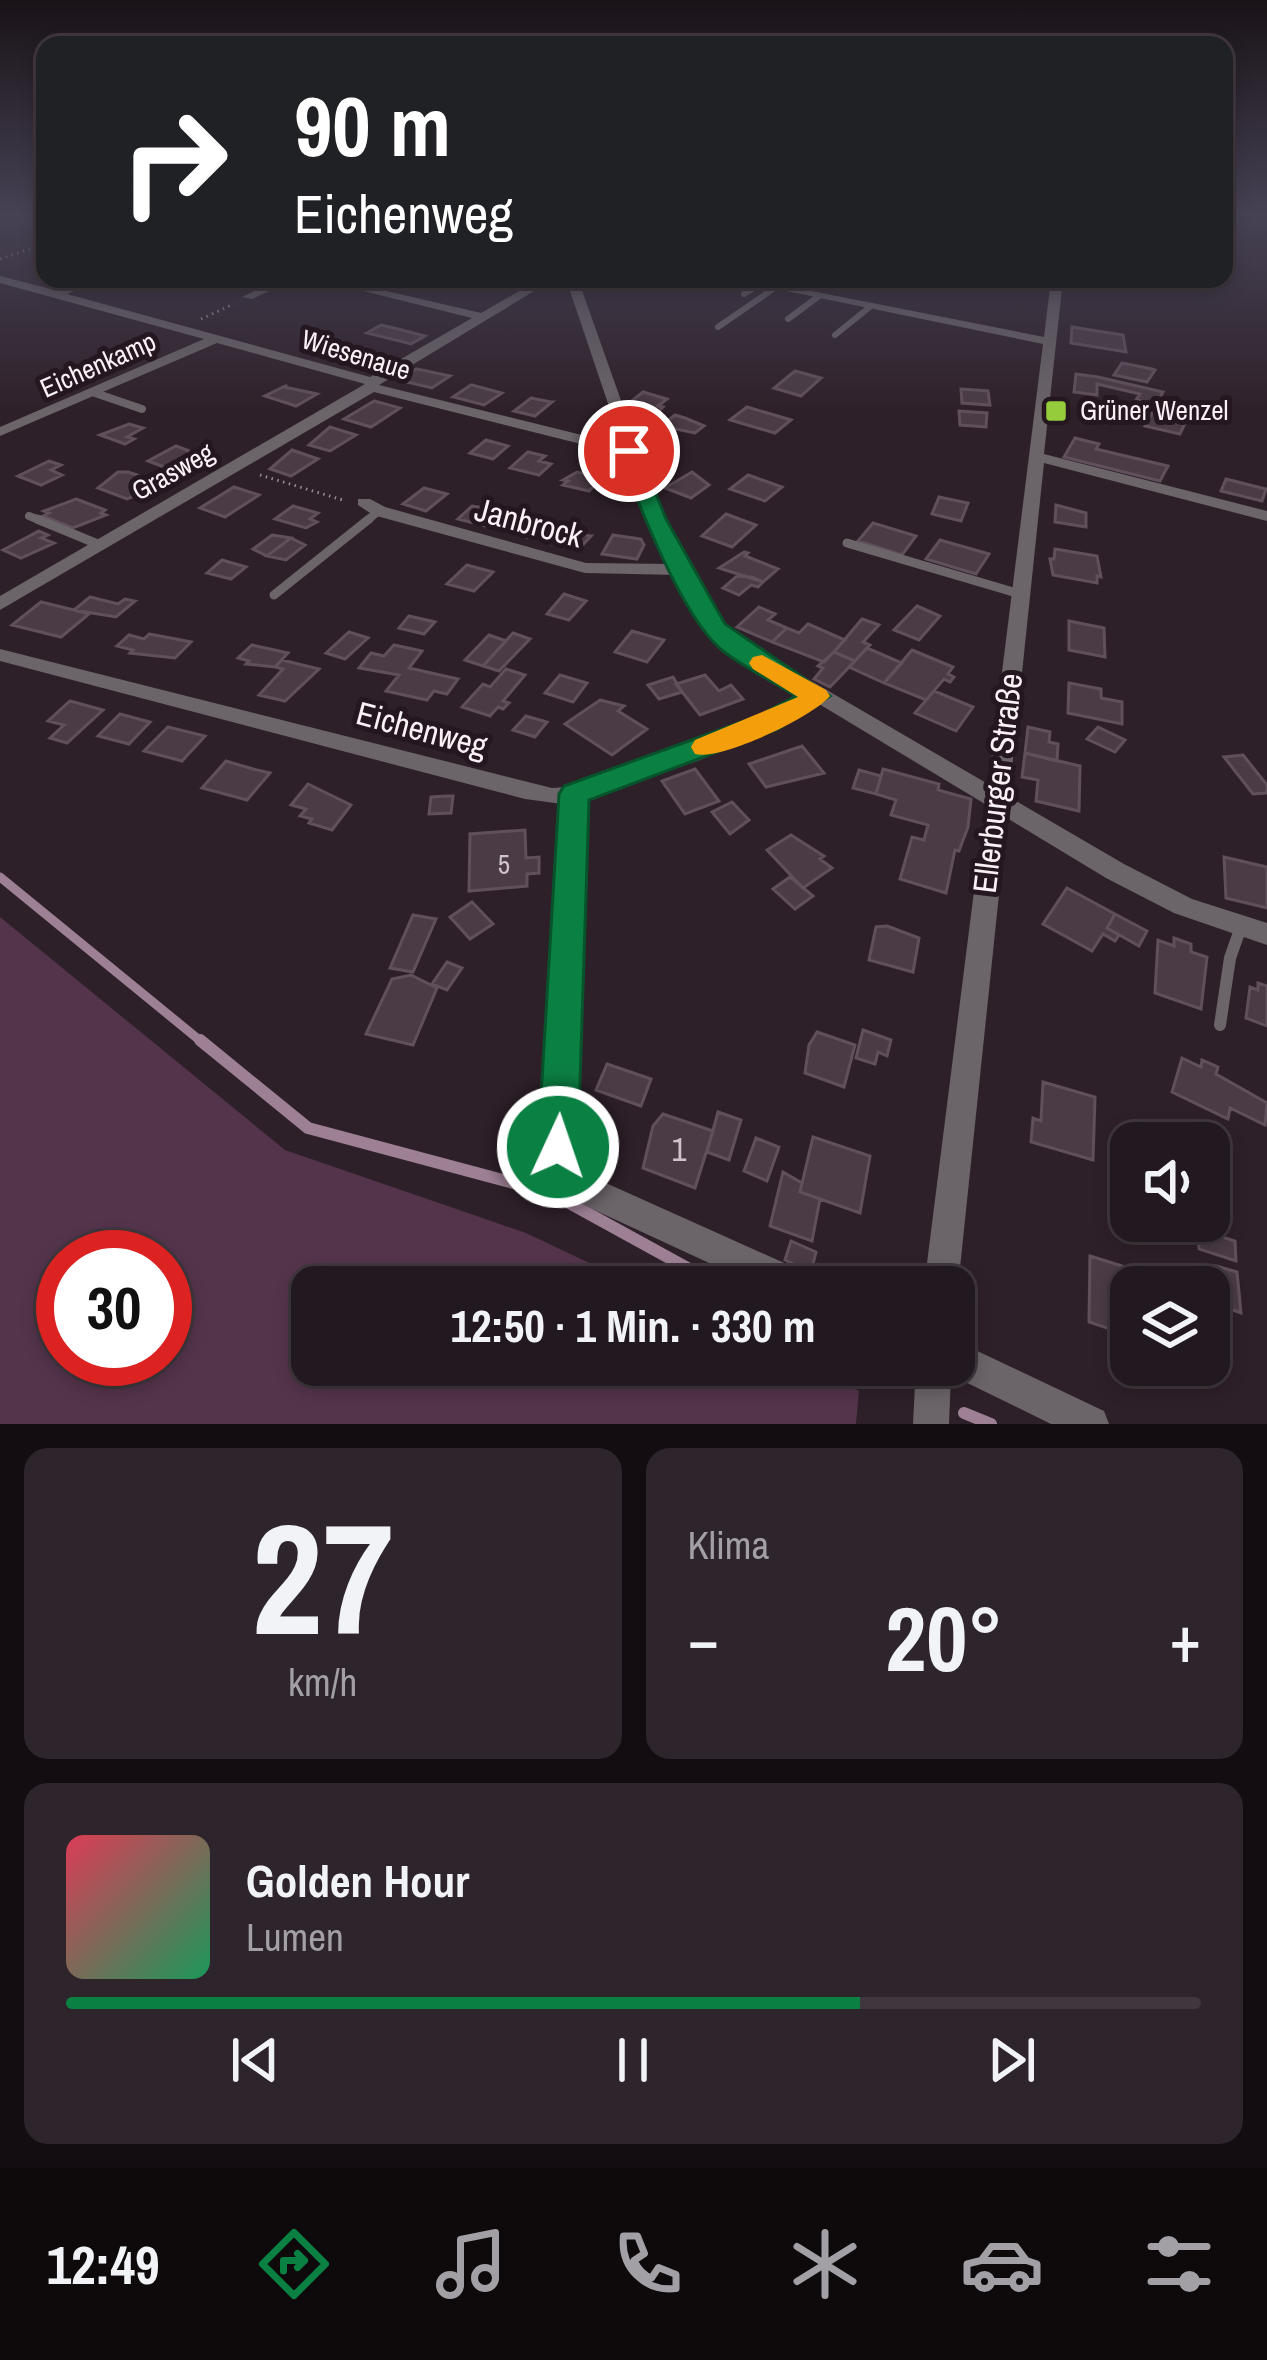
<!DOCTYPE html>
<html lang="de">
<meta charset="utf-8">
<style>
:root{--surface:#22181f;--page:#2e252c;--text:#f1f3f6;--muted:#a2a0a4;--line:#3f373d;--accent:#0b8043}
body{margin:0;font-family:"Archivo Narrow",sans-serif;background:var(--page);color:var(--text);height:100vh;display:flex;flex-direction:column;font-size:45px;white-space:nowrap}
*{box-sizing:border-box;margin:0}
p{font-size:39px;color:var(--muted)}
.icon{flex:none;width:66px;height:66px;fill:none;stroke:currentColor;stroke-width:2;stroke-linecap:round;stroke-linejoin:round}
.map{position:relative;height:1424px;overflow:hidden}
.drawer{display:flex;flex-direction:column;gap:24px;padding:24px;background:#130d11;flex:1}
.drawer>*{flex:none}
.hud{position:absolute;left:36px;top:36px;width:1197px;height:252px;border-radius:24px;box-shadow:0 6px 18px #0003,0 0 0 3px var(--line);background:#202124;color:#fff;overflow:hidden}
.tools{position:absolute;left:1110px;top:1122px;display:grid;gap:24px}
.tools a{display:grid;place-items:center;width:120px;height:120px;border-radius:24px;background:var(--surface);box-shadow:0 6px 18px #0003,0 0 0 3px var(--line);font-size:60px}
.speed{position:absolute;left:36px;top:1230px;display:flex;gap:24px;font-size:60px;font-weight:700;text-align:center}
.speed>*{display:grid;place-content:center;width:156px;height:156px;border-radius:50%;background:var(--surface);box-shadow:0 6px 18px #0003,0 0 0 3px var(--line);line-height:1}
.speed .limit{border:18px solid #d22;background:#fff;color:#111}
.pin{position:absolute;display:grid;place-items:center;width:102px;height:102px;color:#fff;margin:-51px;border:6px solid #fff;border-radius:50%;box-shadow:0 3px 12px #0007}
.me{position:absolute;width:132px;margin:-66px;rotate:3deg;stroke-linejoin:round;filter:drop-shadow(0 0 9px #0008)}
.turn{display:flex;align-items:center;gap:42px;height:252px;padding:0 60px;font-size:54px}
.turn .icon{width:156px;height:156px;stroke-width:2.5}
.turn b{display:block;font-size:84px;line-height:102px}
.big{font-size:90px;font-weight:700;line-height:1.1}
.drawer .tile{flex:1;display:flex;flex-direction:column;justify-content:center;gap:18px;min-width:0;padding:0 42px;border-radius:24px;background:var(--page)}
.drawer .dial{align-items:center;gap:0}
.dial b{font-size:156px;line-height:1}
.song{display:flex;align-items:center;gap:36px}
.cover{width:144px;height:144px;border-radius:18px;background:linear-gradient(135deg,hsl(350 70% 55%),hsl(150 70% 35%))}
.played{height:12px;border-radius:6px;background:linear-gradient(90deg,var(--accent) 70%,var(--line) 70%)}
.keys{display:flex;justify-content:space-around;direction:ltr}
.heat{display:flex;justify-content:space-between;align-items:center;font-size:66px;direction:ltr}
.drawer .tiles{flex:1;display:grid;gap:24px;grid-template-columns:1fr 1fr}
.tile:last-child{grid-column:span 2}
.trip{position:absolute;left:291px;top:1266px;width:684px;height:120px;border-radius:24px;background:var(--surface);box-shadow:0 6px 18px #0003,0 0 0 3px var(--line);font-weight:700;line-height:120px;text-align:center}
.tab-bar{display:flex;height:192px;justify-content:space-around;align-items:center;background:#0e0a0c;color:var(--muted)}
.tab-bar .icon{width:84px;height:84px}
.tab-bar .selected{color:var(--accent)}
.tab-bar b{font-size:54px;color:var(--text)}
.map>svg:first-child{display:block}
.green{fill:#54344b;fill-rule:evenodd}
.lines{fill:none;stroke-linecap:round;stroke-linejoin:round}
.stream-far1{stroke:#9d8094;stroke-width:9}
.stream{stroke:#9d8094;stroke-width:12}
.building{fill:#4a3b45;stroke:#60505b;stroke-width:3}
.path{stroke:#978c93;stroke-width:3;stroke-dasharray:1.5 4.5;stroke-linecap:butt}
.lane-far3{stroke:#6b6469;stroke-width:6}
.lane-far2{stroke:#6b6469;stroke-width:8}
.lane-far1{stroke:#6b6469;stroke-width:9}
.lane{stroke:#6b6469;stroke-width:12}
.street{fill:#6b6469;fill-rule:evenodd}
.route{fill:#0b8043;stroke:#07532c;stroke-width:3}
.slow{fill:#f59e0b}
.poi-dot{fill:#95cc3b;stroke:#241720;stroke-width:4.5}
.labels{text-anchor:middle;stroke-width:10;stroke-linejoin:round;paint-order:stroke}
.far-street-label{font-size:27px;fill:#faf1f7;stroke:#241720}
.far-poi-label{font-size:27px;fill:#faf1f7;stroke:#241720;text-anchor:start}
.number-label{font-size:27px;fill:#cec4ca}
.street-label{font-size:33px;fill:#faf1f7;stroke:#241720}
.near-number-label{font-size:33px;fill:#cec4ca}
</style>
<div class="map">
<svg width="1267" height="1424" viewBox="0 0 1267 1424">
<rect width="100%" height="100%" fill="#2e2029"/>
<path class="green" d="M0 917 285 1150 526 1233 640 1287H312V1365H804L859 1391 856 1424H0ZM63 1257H165V1359H63Z"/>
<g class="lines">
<path class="stream-far1" d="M0 877 203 1043"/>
<path class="stream" d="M200 1040 308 1128 551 1193 722 1287
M863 1365 885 1377
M964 1413 991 1424"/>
</g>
<path class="building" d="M381 325 402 330 425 336 411 344 367 333Z
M1072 327 1123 335 1126 352 1071 343Z
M1122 363 1152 369 1155 370 1147 382 1114 375Z
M416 369H417L450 376 432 388 398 380Z
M795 371 821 378 801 396 774 388Z
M1076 374 1098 377 1163 392 1157 404 1136 400 1140 394 1097 384V395L1074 392Z
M287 385 284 387 317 394 296 406 265 396Z
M471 385H472L502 393 484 405 453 397Z
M961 389 988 391 990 405 962 403Z
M643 392 667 399 658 406 663 407 659 411 629 403Z
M531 398 551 402H552L535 416 514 411Z
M374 401 400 408 371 427 344 419Z
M747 407 791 420 775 433 730 420Z
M959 411 987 413 986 427 960 425Z
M1152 413 1186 421 1180 434 1145 426Z
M675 415 685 418 704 426 695 433 661 426Z
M129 424 143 428 127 437 134 439 125 444 100 435Z
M330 427 356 435 330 451 309 445Z
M1075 438 1099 444 1096 449 1168 466 1160 481 1064 457Z
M486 440 508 446 493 459 470 453Z
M176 446 205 457 200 459 205 461 177 472 148 461Z
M292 450 318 459 291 476 270 469Z
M528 452 545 456 539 461 551 464 539 475 510 468Z
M49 461 61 465 51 470 62 475 41 485 18 476Z
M118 472H128L158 482 153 485 158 487 127 499 98 488Z
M577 472 602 478 589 491 563 485 568 481 563 480Z
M692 472 709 485 691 498 665 488Z
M748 475 782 487 765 501 730 489Z
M1226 479 1266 489 1262 501 1221 491Z
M234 487 259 495 225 517 200 508Z
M424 488 447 494 426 511 403 504Z
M939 497 968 503 961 521 932 514Z
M76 499 105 510 101 513 106 515 73 528 43 516 49 513 44 511Z
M1056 505 1086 513V527L1055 522Z
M293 506 318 513 310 519 317 522 306 528 275 519Z
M472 506 495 510 503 514 490 527 458 519Z
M726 514 756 525 732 547 702 536Z
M528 516 550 522 534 539 512 533Z
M873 523 916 536 902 555 858 541Z
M567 530 590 536H591L578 550 554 543Z
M39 531 48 535 41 538 54 543 21 558 3 550Z
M272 535 291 538 267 556 253 549Z
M613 535 641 539 644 545 637 559 602 554Z
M291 538 305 545 286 560 267 556Z
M940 540 989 554 976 574 926 559Z
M1055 549 1097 556 1101 577 1097 576V583L1053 575 1050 559H1054Z
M744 552 748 553 745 556 778 569 763 582 719 568Z
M222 560 246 567 231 579 207 573Z
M467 565 493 572 474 591 447 584Z
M737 576 752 577 763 582 758 587 751 585 739 595 723 588Z
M564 594 586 601 569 620 547 614Z
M90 597 118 604 125 599 135 601 116 617 74 610Z
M41 602 74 610 89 614 61 637 12 625Z
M917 606 940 616 919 640 894 630Z
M759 607 775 614 768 620 787 628 772 642 737 627Z
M409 616 435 622 424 634 399 628Z
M862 619 879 625 863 642 870 645 855 661 834 652Z
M1069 621 1104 628 1105 657 1069 650Z
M808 624 845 640 824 662 772 642 787 628 799 633Z
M632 631 664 640 647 662 615 652Z
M349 632 368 638 345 659 326 653Z
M513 633 530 639 499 671 483 666Z
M149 634 176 639 191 642 175 658 130 653 133 650 117 646 129 635 144 639Z
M489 635 506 641 483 666 465 660Z
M252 645 288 653 275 667 246 664 249 661 238 658Z
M394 645 422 651 409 668 458 679 447 694 434 691 427 700 386 691 399 675 359 668 371 653 384 656Z
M867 648 902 663 884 683 849 667Z
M912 650 953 667 948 674 954 677 950 682 944 679 926 700 884 683Z
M834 652 855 661 830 687 814 679 823 668 818 666Z
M282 660 319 669 285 701 259 695 283 669 275 667Z
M506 669 525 675 503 701 509 703 503 709 498 707 490 716 462 707 483 684 490 687Z
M560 675 587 683 573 702 545 693Z
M705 675 719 691 731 685 743 699 700 715 676 684Z
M673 677 682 692 659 699 648 685Z
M1069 683 1101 689V698L1122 702V724L1068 713Z
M934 691 973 707 956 731 915 713Z
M600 700 624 706 618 711 647 729 612 755 565 724Z
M70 701 103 710 67 743 50 738 64 725 48 721Z
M120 714 150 722 129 744 98 736Z
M526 716 547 722 535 737 513 730Z
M168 727 205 736 182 761 144 751Z
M1028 727 1050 732 1049 742 1058 744 1057 761 1025 753Z
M1098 727 1125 740 1115 752 1087 739Z
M802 746 824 773 766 787 749 764Z
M1025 753 1080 766 1079 811 1036 801 1038 780 1022 777Z
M1243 755 1267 785V793L1253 794 1224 757Z
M226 761 253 769 270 773 247 800 202 788Z
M695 769 719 801 685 814 662 781Z
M883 769 939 784 938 790 971 799 968 827 959 851 955 850 946 893 900 879 912 837 924 840 928 825 891 815 896 800 876 794Z
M859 770 881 776 876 794 853 788Z
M308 784 351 805 332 830 309 823 312 819 300 816 306 809 291 805Z
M447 796H453L451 813 429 814 431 797Z
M732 802 749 820 730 834 712 812Z
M525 830 526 858 539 857V873L527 874V886L469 891 470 834Z
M791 835 824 856 820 859 832 868 803 888 767 850Z
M1224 857 1267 867V908L1226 898Z
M790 877 813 896 795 909 773 889Z
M1067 888 1115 914 1107 928 1119 935 1115 941 1103 934 1092 951 1043 924Z
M472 902 493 924 470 939 450 917Z
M1115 914 1147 931 1139 946 1107 928Z
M413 915 436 919 413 972 390 968Z
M887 926 919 938 913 972 869 960 876 927Z
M1174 938 1191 944V952L1207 957 1201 1009 1155 993 1158 940 1174 946Z
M447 962 462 968 447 990 432 984Z
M411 975 437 988 413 1045 366 1034 392 979Z
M1258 983 1267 986V1026L1246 1018 1250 987 1258 990Z
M863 1030 891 1040 887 1056 878 1052 875 1064 856 1058Z
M817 1032 855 1045 844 1087 805 1073 809 1045Z
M1182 1058 1201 1067 1202 1060 1218 1067 1216 1074 1267 1103 1265 1125 1230 1108 1228 1119 1172 1092Z
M607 1064 651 1079 641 1106 596 1090Z
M1043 1082 1095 1097 1093 1160 1031 1142 1033 1118 1041 1121Z
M718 1112 741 1120 729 1160 707 1152Z
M663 1114 713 1131 695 1188 643 1168 653 1126Z
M813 1137 870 1156 860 1213 800 1192Z
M756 1138 779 1147 767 1181 744 1171Z
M783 1172 802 1183 800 1192 820 1199 812 1241 770 1226Z
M1198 1229 1235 1241 1236 1261 1199 1249Z
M791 1241 816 1252 811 1272 785 1260Z
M1090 1256 1157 1277V1282L1172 1287H1131V1336L1089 1322Z
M1216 1266 1237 1272 1241 1313 1219 1305Z"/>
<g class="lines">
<path class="path" d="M0 259 45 244
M201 319 234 304
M260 475 346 501"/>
<path class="lane-far3" d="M351 286 366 279
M744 294 761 284
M788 319 819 296
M718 327 776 287
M835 335 871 306"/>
<path class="lane-far2" d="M95 393 142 409
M29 516 44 522
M365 522 379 511"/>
<path class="lane-far1" d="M37 519 100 545
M847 543 1020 594
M274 595 369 519"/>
<path class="lane" d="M1220 1025 1230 958 1242 924"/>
<path class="street" d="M0 276 55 290 85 279H101L67 294 370 377 472 318 315 279H335L481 313 540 279H554L379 385 622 445 566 279H578L663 519 729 633 988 784 1043 344 728 279H751L1044 337 1051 279H1063L1044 454 1267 511V521L1044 463 1009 797 1124 864 1192 899 1267 923V945L1174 913 1106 878 1007 818 958 1287 954 1296V1287H924L985 804 819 704 700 760 585 800 573 1147 579 1161 597 1179 811 1275 816 1287H761L575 1201 557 1183 543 1147 562 804 525 799 0 661V649L552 788C610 787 752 725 803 694L715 641 678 575 585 573 373 515 358 505V499H370L385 507 586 563 672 564 647 519 625 455 374 392 0 610V596L365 384 217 343 0 436V427L204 339 0 283Z
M279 279H295L252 299 242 297Z
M954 1340 1104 1411 1109 1424H1051L951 1375 949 1424H913L916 1365H954Z"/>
</g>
<linearGradient id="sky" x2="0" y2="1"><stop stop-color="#191217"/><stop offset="0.52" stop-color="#464254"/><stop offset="1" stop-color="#464254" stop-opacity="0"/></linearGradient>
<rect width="1267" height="413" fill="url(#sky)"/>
<path class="route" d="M629 445 639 451 666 519 725 624 830 696 778 729 589 800 578 1147 572 1161 558 1166 544 1161 538 1147 559 794 564 786 758 716 796 696C772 681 745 668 723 651 681 617 638 503 619 451Z"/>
<path class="slow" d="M762 655 826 690 830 696C813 717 720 761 695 754L691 747 695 740 798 697 753 669 749 663 753 657Z"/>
<rect class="poi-dot" x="1044" y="399" width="24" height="24" rx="6"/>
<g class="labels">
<g class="far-street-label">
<text transform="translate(356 355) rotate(17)" y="9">Wiesenaue</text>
<text transform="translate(98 365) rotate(-24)" y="9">Eichenkamp</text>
<text transform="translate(173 472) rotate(-29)" y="9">Grasweg</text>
</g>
<g class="far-poi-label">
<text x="1080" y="420">Grüner Wenzel</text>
</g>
<g class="number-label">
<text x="504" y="874">5</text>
</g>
<g class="street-label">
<text transform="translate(529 522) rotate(15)" y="12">Janbrock</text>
<text transform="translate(422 729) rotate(15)" y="12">Eichenweg</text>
<text transform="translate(997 783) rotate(-83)" y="12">Ellerburger Straße</text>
</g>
<g class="near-number-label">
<text x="679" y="1161">1</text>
</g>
</g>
</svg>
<div class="tools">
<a><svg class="icon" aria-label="sound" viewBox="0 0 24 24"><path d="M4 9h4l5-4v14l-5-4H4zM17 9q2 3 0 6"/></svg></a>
<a><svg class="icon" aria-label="layers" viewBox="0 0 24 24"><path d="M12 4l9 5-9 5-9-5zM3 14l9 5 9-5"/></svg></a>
</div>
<div class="speed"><div class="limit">30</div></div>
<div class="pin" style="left:629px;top:451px;background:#d93025"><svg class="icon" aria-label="arrive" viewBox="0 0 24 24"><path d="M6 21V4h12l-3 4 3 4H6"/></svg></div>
<svg class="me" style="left:558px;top:1147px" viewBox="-20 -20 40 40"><circle r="17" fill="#0b8043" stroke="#fff" stroke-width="3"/><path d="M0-11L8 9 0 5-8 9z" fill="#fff"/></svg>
<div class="trip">12:50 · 1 Min. · 330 m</div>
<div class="hud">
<div class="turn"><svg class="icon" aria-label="right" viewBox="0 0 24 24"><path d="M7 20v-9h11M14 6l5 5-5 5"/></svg><div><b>90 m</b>Eichenweg</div></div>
</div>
</div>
<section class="drawer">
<div class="tiles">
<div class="tile dial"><b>27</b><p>km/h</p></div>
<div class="tile"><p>Klima</p>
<div class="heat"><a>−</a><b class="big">20°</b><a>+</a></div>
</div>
<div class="tile">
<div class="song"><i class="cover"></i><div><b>Golden Hour</b><p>Lumen</p></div></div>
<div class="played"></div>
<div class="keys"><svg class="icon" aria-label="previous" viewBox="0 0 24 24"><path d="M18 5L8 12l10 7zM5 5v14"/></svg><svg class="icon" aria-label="pause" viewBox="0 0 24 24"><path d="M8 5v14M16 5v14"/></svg><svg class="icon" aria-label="next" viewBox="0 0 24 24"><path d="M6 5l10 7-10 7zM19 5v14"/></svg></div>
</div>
</div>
</section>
<nav class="tab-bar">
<b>12:49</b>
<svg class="icon selected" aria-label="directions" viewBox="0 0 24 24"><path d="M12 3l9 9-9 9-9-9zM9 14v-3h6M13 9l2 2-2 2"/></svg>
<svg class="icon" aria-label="music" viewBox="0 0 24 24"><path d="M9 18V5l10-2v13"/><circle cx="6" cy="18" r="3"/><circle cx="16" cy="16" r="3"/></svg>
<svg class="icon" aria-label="phone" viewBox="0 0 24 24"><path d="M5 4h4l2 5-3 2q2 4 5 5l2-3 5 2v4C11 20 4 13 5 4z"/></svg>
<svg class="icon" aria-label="climate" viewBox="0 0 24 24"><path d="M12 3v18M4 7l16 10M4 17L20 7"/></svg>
<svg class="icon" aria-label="car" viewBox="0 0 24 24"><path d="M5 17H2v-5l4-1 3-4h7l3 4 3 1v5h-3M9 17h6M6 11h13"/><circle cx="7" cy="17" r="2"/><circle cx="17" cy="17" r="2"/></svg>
<svg class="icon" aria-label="filters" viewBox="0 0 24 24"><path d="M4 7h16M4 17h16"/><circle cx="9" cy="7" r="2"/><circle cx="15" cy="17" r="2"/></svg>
</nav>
